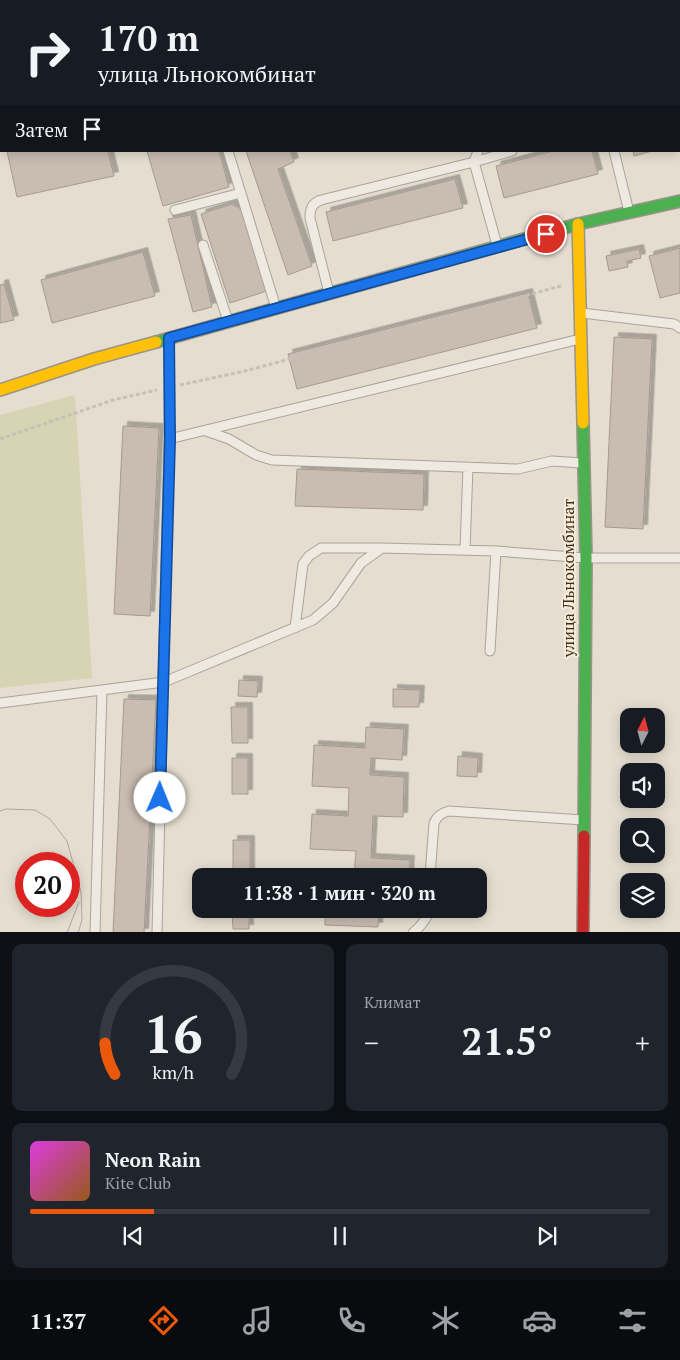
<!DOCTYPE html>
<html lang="ru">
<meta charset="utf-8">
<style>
:root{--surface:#171b24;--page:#20242c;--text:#f1f3f6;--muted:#9ea1a6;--line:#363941;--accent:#ea580c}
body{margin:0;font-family:"PT Serif",serif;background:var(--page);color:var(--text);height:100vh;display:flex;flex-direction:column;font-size:19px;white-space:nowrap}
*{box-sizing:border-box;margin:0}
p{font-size:16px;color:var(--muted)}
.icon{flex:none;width:28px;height:28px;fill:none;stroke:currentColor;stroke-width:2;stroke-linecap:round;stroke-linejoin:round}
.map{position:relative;height:932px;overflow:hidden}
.sheet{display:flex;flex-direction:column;gap:12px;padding:12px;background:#0d0f14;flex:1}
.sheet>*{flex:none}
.hud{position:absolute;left:0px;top:0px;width:680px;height:152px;box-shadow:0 2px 12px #0003;background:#171b24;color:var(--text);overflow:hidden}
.needle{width:32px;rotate:6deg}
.buttons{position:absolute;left:620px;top:708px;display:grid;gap:10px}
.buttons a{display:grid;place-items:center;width:45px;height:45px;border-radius:10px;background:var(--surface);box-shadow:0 2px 12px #0003;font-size:25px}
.speed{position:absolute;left:15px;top:852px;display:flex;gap:10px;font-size:25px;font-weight:700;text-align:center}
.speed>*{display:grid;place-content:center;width:65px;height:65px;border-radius:50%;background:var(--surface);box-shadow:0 2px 12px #0003;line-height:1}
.speed .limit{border:8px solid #d22;background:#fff;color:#111}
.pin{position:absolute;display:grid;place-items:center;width:42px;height:42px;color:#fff;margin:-21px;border:2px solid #fff;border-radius:50%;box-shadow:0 1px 5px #0007}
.me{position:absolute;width:55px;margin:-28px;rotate:1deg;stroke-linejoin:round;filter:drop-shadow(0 0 4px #0008)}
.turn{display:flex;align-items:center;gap:18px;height:105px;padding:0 15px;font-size:22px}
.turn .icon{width:65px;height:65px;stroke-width:2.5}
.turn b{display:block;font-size:35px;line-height:42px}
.then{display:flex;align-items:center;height:48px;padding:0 15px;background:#0003;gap:10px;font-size:19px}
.big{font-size:38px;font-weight:600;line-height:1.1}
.sheet .widget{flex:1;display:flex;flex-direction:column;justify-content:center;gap:8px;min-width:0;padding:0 18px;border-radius:10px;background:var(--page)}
.sheet .dial{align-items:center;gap:0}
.dial svg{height:130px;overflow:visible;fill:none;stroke:var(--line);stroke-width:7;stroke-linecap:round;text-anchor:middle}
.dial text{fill:var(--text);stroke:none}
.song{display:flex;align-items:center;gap:15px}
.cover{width:60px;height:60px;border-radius:8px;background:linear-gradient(135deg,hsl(300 70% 55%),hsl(30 70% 35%))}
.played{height:5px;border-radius:2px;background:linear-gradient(90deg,var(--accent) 20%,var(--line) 20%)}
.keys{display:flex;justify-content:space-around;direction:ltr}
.heat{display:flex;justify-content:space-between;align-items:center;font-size:28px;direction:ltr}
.sheet .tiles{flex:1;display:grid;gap:12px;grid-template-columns:1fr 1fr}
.widget:last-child{grid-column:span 2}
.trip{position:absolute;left:192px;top:868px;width:295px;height:50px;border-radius:10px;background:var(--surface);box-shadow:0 2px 12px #0003;font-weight:600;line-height:50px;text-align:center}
.menu{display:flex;height:80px;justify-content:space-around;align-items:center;background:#090b0e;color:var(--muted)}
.menu .icon{width:35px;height:35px}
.menu .selected{color:var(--accent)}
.menu b{font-size:22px;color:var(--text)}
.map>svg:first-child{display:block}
.green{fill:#d6d4b3}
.building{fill:#c9bcb1;stroke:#a69a8f;filter:url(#shadow)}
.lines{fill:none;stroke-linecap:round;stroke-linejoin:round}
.lane-casing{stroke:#aba399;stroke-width:11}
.fast-casing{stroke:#9a9388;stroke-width:14}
.slow-casing{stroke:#9a9388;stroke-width:14}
.jam-casing{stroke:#9a9388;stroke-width:14}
.path{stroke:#c6c0b8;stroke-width:3;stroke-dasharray:4 2.5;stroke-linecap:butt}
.lane{stroke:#eee9e1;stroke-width:9}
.fast{stroke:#4caf50;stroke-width:11}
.slow{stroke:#ffc107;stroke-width:11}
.jam{stroke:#c62828;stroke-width:11}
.tram{stroke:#ada8a1;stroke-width:1}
.route-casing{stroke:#114b97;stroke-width:12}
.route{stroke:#1a73e8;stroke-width:9}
.labels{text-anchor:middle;stroke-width:4;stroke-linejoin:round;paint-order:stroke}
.street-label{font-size:16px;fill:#3a2b20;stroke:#f5ebd7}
</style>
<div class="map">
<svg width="680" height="933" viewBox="0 0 680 933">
<defs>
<filter id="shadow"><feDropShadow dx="4.5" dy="-4.5" stdDeviation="0" flood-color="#0004"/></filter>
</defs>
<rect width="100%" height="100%" fill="#e5ded0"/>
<path class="green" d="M75 395 92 678 0 688V415Z"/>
<path class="building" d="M130 0H174V1H131Z
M196 0H246L243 1Z
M298 0H394L395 1H294Z
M423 0H457V1H423Z
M548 0H586V1H549Z
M7 151H108L114 176 17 197Z
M147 151H219L229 187 163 206Z
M246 151H290L294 162 278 169 312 266 288 275Z
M553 151H592L598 174 504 198 496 166Z
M633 151H652L634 156Z
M455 179 463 208 333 241 326 212Z
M232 204 241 209 267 291 230 303 201 214Z
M191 215 212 307 193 312 168 219Z
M680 248V293L660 298 649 256Z
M639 249 641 258 627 261 628 267 609 271 606 256Z
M143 252 155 296 52 323 41 280Z
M4 284 14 320 0 323V285Z
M528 293 537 328 297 389 288 354Z
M614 337 652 339 643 529 605 527Z
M123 426 159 428 150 616 114 614Z
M297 469 424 474 423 510 295 506Z
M239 680 258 681 257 697 238 696Z
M393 689 420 690 419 707H393Z
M124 699 156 700 144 933H113Z
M231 707H248V743H232Z
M366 727 404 729 402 760 371 758 370 775 404 777 403 817 373 816 371 858 410 860 409 876H354L356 851 310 849 312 814 348 816 349 788 312 786 314 745 365 748Z
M458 756 478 758 477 777 457 776Z
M232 758H248V794H232Z
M233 840H250V876H233Z
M232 909H249V929H233Z
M325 909H379L378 927 325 925Z"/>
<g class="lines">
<defs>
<path id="lane" d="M181 0V1
M470 0V1
M532 0V1
M264 1 268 0
M0 138H1
M228 151 276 308
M614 151 629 212
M175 210 241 193
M203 245 228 321
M497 245 474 162 512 151
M329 293 310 218C310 209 312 203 321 200L474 162 478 151
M582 313 674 324 680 328
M169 339V439
M206 431 229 439 256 455 272 460 518 469 552 461 582 463
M465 550 468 467
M295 628 303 564 309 556 321 548H382
M490 651 496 551
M0 703 164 682 313 620 333 603 361 563 382 548 496 551 586 558H680
M430 876 434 823C437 816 441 813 449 811L583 820
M95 933 102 690
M157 933 169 439 580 339
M413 933C421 926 427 919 430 909"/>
<path id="fast" d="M156 342 578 224 680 201
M583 423 586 558 584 836"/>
<path id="slow" d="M578 224 583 423
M0 390 94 359 156 342"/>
<path id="jam" d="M583 933 584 836"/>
</defs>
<use href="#lane" class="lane-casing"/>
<use href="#fast" class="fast-casing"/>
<use href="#slow" class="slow-casing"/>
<use href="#jam" class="jam-casing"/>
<path class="path" d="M180 385 245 371 561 286
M0 439 113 400 157 390"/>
<use href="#lane" class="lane"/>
<use href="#fast" class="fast"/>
<use href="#slow" class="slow"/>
<use href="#jam" class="jam"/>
<path class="tram" d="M0 811 6 809 35 810 50 819 67 841 81 892 82 920 78 933
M67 933 79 902"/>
</g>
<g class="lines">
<defs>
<path id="route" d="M160 798 170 439 169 338 546 234"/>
</defs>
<use href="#route" class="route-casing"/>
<use href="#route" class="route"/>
</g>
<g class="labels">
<g class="street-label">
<text transform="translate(568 578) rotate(-90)" y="6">улица Льнокомбинат</text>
</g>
</g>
</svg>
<div class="buttons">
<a><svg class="needle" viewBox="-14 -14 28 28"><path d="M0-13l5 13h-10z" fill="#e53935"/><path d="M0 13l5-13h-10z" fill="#9ea1a6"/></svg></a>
<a><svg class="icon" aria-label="sound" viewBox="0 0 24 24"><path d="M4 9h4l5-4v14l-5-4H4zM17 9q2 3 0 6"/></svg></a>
<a><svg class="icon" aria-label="search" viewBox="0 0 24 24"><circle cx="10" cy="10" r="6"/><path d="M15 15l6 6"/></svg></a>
<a><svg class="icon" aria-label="layers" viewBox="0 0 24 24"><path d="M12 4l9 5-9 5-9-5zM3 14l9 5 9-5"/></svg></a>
</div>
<div class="speed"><div class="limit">20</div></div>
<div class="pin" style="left:546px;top:234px;background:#d93025"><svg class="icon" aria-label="arrive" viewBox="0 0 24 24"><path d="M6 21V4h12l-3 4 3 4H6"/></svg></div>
<svg class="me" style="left:160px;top:798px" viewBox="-20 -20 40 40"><circle r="19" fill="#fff"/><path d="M0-13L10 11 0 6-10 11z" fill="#1a73e8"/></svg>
<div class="trip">11:38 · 1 мин · 320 m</div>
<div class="hud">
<div class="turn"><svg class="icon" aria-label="right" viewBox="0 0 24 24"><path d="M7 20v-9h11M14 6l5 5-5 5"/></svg><div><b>170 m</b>улица Льнокомбинат</div></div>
<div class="then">Затем<svg class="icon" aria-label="arrive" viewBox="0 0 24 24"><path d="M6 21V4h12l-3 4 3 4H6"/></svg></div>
</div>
</div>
<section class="sheet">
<div class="tiles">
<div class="widget dial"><svg viewBox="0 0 100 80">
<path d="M14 69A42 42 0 1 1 86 69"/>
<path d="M14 69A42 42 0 0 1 8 50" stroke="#ea580c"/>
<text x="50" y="56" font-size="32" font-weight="700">16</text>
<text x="50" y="72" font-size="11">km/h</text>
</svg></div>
<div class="widget"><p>Климат</p>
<div class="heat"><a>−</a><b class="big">21.5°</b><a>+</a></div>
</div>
<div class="widget">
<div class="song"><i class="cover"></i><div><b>Neon Rain</b><p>Kite Club</p></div></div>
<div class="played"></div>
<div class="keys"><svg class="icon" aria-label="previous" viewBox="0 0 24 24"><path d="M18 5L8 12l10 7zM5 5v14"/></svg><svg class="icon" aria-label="pause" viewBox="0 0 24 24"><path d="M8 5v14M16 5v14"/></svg><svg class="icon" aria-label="next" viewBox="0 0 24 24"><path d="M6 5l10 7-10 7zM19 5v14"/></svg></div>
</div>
</div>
</section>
<nav class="menu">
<b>11:37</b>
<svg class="icon selected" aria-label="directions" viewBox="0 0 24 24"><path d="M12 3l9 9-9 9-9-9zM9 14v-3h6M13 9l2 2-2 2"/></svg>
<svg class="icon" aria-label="music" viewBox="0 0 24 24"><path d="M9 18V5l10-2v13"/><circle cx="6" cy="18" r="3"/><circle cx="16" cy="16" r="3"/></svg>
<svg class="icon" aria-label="phone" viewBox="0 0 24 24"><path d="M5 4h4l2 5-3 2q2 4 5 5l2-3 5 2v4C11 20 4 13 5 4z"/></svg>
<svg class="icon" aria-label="climate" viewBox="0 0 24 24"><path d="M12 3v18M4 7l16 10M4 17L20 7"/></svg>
<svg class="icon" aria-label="car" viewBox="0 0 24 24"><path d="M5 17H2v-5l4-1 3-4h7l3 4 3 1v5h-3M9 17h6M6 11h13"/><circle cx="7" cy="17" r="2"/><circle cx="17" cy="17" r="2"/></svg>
<svg class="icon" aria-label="filters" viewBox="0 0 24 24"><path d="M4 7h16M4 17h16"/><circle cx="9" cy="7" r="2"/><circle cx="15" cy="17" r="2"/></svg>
</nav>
